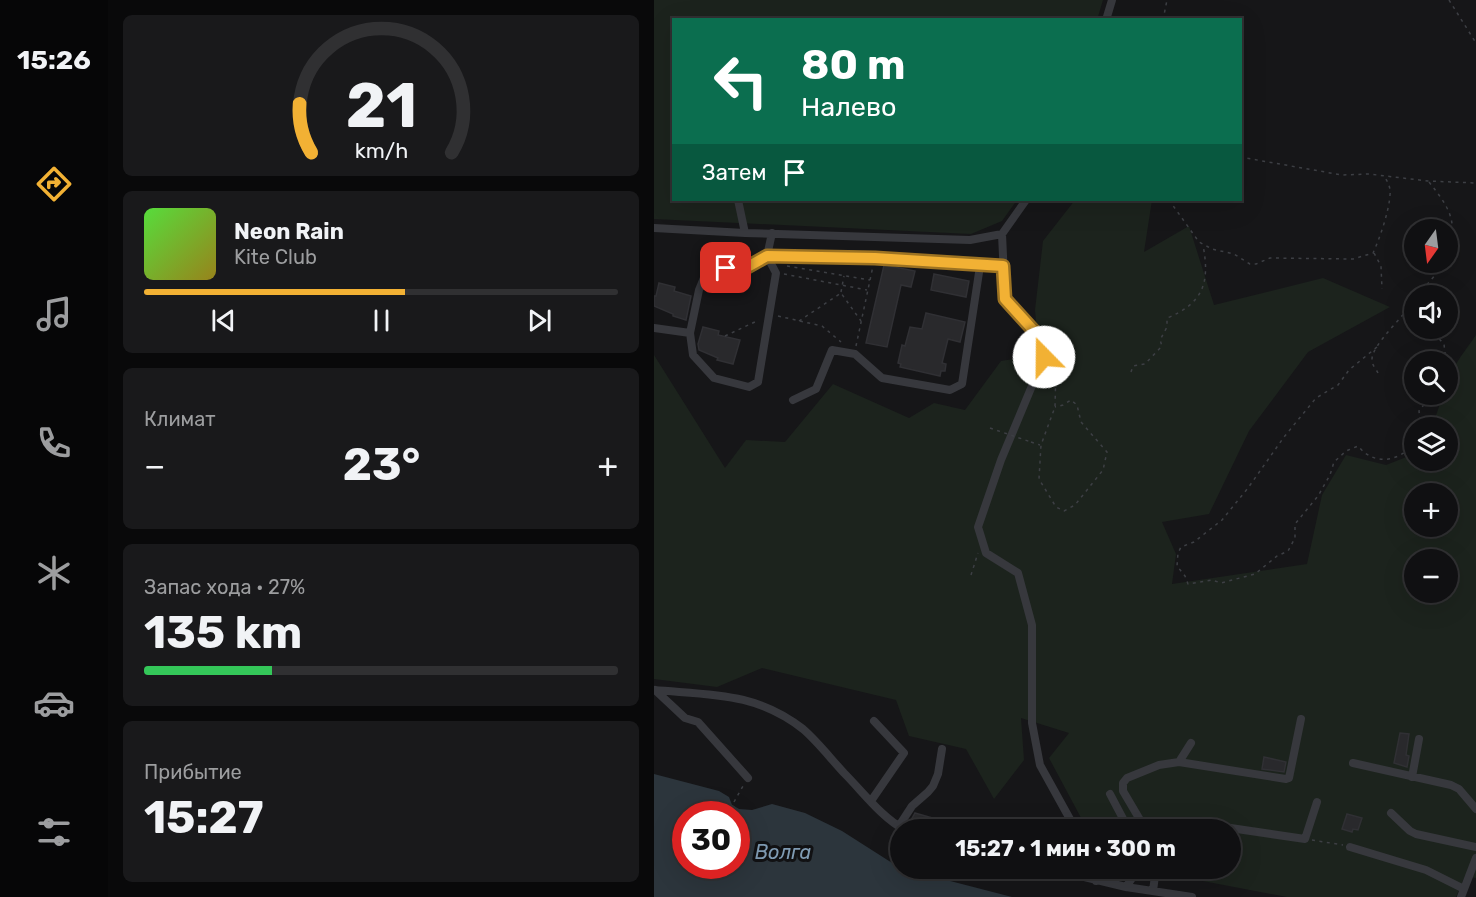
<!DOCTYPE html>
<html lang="ru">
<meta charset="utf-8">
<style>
:root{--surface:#101012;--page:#19191b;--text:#f1f3f6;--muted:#9c9d9f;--line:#303032;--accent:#f2b134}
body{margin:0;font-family:Rubik,sans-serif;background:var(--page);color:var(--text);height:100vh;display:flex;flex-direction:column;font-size:22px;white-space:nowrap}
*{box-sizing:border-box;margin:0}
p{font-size:20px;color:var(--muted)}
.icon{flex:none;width:33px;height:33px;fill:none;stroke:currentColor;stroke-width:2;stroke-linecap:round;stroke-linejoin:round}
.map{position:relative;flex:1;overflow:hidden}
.panel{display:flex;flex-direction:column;gap:15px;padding:15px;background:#09090a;width:546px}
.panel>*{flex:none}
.banner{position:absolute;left:18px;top:18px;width:570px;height:183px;border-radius:0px;box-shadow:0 6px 24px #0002,0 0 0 2px var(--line);background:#0b6e4f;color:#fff;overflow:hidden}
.needle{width:39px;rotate:194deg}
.controls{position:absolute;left:750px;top:219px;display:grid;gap:12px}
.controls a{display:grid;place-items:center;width:54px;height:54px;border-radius:50%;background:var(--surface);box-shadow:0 6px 24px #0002,0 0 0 2px var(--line);font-size:30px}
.speed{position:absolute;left:18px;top:801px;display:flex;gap:12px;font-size:30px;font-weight:700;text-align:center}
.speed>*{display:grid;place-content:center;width:78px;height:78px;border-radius:50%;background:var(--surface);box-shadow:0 6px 24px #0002,0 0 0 2px var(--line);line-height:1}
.speed .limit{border:9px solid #d22;background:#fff;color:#111}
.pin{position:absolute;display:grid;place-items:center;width:51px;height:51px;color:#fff;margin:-26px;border-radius:12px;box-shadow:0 3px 9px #0006}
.me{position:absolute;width:66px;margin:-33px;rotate:338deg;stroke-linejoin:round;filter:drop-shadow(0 0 4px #0008)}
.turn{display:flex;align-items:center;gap:21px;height:126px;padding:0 30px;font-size:27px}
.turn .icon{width:78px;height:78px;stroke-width:2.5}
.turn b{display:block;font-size:42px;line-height:51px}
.then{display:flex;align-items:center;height:57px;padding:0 30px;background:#0003;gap:12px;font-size:22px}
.big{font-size:45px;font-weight:700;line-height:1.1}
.panel .card{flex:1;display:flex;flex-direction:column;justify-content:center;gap:9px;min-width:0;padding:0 21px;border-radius:9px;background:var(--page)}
.panel .dial{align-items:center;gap:0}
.dial svg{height:156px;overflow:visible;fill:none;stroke:var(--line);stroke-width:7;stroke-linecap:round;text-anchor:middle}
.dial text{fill:var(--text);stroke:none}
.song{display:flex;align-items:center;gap:18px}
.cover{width:72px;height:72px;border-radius:9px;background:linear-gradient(135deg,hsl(110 70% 55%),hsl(50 70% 35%))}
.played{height:6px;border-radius:3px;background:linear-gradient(90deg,var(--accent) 55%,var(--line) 55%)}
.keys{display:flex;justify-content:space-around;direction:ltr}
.heat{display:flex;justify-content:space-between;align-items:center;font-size:33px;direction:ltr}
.charge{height:9px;border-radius:4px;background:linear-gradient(90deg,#34c759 27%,var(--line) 0)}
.trip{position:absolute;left:236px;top:819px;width:351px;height:60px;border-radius:30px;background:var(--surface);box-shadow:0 6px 24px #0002,0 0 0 2px var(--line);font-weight:700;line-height:60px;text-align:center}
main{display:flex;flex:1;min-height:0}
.tabs{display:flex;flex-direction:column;width:108px;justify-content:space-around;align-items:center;background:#060607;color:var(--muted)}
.tabs .icon{width:42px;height:42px}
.tabs .selected{color:var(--accent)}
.tabs b{font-size:27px;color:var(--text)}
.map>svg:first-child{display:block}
.green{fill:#1c231d;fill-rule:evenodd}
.water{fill:#2c353c;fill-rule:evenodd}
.building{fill:#29292c;stroke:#303034;stroke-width:1.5}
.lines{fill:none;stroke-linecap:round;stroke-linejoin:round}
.path{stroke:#3d3f44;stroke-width:1.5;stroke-dasharray:3 4.5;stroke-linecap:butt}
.minor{stroke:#37383d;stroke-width:8}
.path-bridge{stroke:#3d3f44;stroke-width:1.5;stroke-dasharray:3 4.5;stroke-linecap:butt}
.route-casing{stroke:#9d7322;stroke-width:15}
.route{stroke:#f2b134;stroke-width:10}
.labels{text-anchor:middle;stroke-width:6;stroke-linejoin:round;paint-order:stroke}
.water-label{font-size:20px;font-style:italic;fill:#7f9bb3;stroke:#111113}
</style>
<main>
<nav class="tabs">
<b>15:26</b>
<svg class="icon selected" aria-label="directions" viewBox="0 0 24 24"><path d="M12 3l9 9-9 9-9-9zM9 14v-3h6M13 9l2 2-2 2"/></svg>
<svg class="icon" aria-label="music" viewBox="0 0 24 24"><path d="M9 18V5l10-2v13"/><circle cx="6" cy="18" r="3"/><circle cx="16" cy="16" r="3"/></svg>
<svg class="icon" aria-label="phone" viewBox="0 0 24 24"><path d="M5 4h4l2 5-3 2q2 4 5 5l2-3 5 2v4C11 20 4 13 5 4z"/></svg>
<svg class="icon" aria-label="climate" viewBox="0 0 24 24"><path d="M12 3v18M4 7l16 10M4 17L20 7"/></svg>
<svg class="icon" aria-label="car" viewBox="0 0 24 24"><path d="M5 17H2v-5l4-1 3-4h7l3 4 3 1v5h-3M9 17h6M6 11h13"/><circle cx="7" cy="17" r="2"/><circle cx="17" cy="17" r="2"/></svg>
<svg class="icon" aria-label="filters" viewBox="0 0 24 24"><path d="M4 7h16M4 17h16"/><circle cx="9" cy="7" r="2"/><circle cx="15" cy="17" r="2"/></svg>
</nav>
<section class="panel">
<div class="card dial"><svg viewBox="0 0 100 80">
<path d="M14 69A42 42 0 1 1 86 69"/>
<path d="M14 69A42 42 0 0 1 8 44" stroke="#f2b134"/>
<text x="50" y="56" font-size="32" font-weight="700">21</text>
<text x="50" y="72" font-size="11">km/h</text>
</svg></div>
<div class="card">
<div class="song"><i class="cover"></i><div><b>Neon Rain</b><p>Kite Club</p></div></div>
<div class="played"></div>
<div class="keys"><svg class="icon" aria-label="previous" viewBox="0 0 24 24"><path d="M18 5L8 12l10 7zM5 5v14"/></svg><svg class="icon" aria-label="pause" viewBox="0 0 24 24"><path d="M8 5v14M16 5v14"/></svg><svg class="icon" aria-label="next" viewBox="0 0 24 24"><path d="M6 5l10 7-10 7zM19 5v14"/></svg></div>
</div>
<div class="card"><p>Климат</p>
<div class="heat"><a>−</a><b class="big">23°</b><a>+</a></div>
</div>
<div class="card"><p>Запас хода · 27%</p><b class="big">135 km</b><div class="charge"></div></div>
<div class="card"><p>Прибытие</p><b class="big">15:27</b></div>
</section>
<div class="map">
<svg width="822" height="897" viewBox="0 0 822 897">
<rect width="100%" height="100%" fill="#161618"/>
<path class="green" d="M0 0H449L443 20H20V200H363L348 221 317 234 0 219Z
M421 200H466L468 201 474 200H498L490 252 535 226 560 305 669 278 736 307 654 352 595 431 555 514 508 522 522 554 518 584 653 564 668 495 692 455 732 465 760 454V460H794V428L778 427 789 395 794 394C794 369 808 356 822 335V878L811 876 802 897H633L486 869 576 868V830L433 829 395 758 415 733 367 718 370 760 340 799 312 749 255 736 242 700 108 668 63 687 0 679V355L71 468 92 440 131 442 179 384 255 418 280 403 311 410 347 361 385 355 381 310 389 241ZM760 494H794V526H760ZM760 560H794V592H760Z"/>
<path class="water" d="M0 774 65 791 75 797 78 805 85 809 98 810 118 804 151 813 188 831 246 868 358 897H0ZM32 814H82V866H32Z"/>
<path class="building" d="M230 265 261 271 257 287 247 285 233 347 212 343Z
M280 274 315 281 312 297 277 290Z
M5 283 21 287 20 291 37 296 32 320 19 316V314L0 306V296H2Z
M272 313 311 322 306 342 294 339 288 363 292 364 291 371H287L286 376 246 367 247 364 244 363 248 345 251 346 256 327 268 329Z
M49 327 65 331 64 335 86 340 79 364 63 360 64 358 45 350 44 344Z
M746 733 755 734 752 755 755 756 753 767 740 763Z
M610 757 632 762 630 772 608 769Z
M261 813 282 819 279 828 256 822Z
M693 814 708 818 704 830 699 829 698 832 688 829Z"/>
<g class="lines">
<path class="path" d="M795 0 822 43
M509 20 513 0
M586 157 688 175 715 174 774 181 822 183
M775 182C794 206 805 221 794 252
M515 200 545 242 558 249 580 254 596 264H602L616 258 699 259 719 253C726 238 735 211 736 195 737 188 734 182 730 176
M720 253 727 266 728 289
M133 266 216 280
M130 274 213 290
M187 292 190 276
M763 296 783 273 789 262
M124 316 168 326 187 342
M750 316 760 319
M145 321 187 293 207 321
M775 328 790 344 792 362
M71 336 105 320
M202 346 219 266
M723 347 695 370 684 385 662 398 630 437 594 488 568 520 540 542 527 547 524 553 523 566 531 576 534 584 558 580 567 583 601 574 623 556 634 551 641 538V524L664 496 676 475 680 462 692 451 704 446C720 466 744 462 760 444
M397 360 402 366 401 407 387 445 385 479 402 507 410 511 421 505 449 470 453 452 427 422 423 405 417 400 409 405 401 407
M477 372 479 366 491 364 508 346 506 340 513 327V318C550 303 556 282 549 245
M724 373C722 369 718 365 718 360 717 345 752 315 760 300
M767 428 765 411 778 394
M377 442 386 445
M317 575 324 553
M80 802 89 786
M74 814 78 805
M658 840 689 845"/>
<path class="minor" d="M452 20 458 0
M84 200 91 233
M0 228 91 233 316 240 348 234 372 200
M118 233 113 256 221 258 349 266
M348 234 351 299 390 342V357L347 460 324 527 332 553 364 573 378 625V723L386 765 422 830
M113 256 122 273 104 382 95 387 60 378 39 355 36 333 45 290 54 268 90 269Z
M0 328 36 333
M139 400 162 389 178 350 201 354 228 378 296 390 308 384 326 266
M0 690C57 695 102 692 149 729 164 742 177 759 190 773 209 792 227 817 251 830
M1 690 31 718 44 722 94 778
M525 762 537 743
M699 763 797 785 805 789 822 809
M758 777 765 739
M456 794 475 830
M217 801 250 753 220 721
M737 813 756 831 762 834 822 847
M245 826 258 806 274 792 279 786 284 774 288 749
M492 830 469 791V783L473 778 505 765 525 762 632 779 635 778 647 719
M515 830 529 821 651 839 663 802
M696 847 772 870 810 889
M393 868 472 887 538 897
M441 868 442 881
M472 887 485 868
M499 891 502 868
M807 897 822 858"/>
<path class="path-bridge" d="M336 428 377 442"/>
</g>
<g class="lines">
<defs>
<path id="route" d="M72 268 90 269 113 256 221 258 349 266 351 299 390 342V357"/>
</defs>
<use href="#route" class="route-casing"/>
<use href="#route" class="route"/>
</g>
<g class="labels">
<g class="water-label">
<text x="129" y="859">Волга</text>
</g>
</g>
</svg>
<div class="controls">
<a><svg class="needle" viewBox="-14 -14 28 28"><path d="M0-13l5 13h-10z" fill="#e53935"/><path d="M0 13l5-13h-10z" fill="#9c9d9f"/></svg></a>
<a><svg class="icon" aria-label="sound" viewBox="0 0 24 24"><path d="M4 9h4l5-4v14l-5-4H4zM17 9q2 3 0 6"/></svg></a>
<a><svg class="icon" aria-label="search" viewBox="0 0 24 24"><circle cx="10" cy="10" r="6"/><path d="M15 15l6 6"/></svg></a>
<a><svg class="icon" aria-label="layers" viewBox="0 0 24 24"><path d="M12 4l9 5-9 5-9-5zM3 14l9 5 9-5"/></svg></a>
<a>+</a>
<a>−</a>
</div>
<div class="speed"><div class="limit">30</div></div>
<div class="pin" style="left:72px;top:268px;background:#d93025"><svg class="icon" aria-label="arrive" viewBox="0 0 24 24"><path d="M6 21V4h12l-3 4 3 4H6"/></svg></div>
<svg class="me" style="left:390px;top:357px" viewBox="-20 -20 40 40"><circle r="19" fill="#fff"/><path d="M0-13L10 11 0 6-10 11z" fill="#f2b134"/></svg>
<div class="trip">15:27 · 1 мин · 300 m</div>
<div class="banner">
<div class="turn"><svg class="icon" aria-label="left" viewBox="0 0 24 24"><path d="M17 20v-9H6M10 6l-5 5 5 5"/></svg><div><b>80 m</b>Налево</div></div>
<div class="then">Затем<svg class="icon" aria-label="arrive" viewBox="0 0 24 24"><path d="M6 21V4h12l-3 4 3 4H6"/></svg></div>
</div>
</div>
</main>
